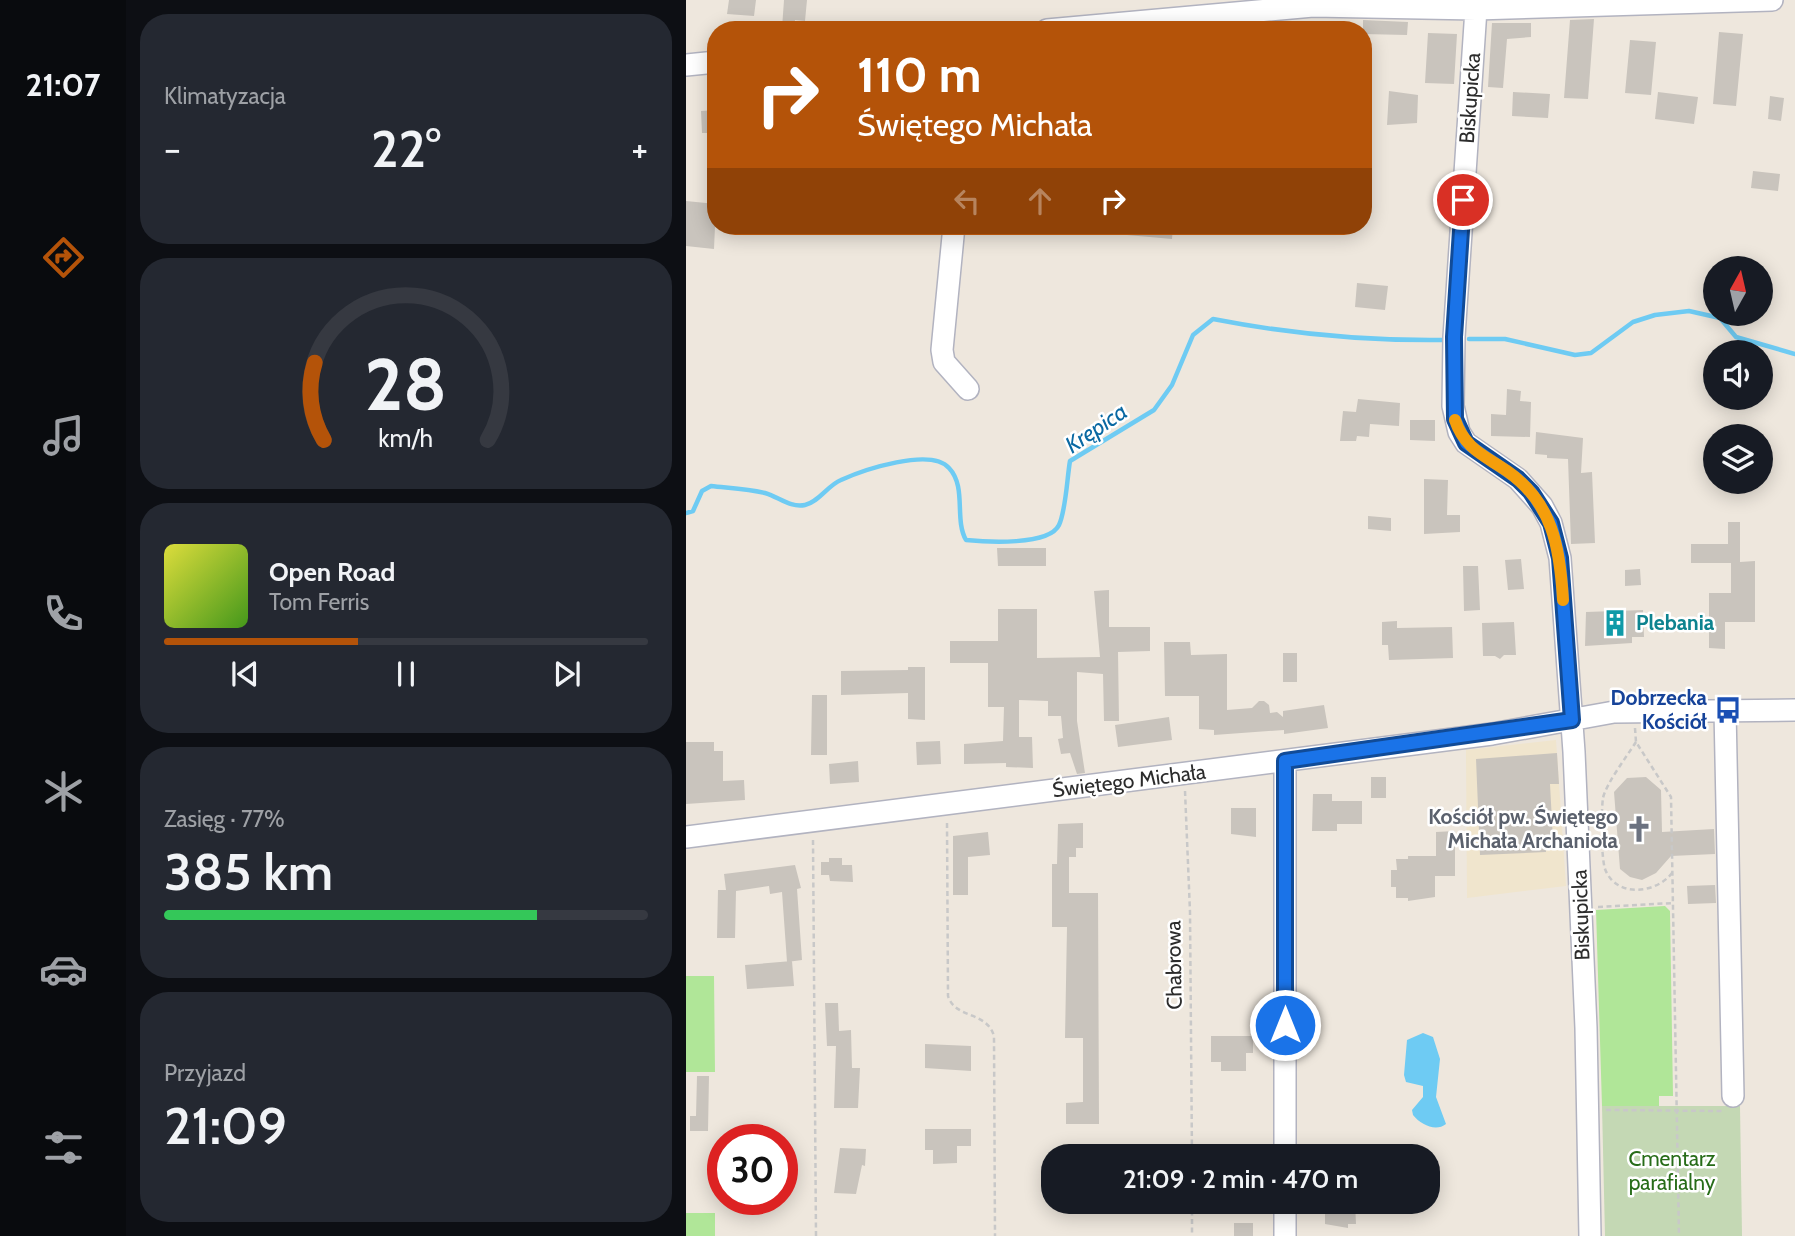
<!DOCTYPE html>
<html lang="pl">
<meta charset="utf-8">
<style>
:root{--surface:#171b24;--page:#242831;--text:#f1f3f6;--muted:#9ea1a6;--line:#363941;--accent:#b45309}
body{margin:0;font-family:Cabin,sans-serif;background:var(--page);color:var(--text);height:100vh;display:flex;flex-direction:column;font-size:26px;white-space:nowrap}
*{box-sizing:border-box;margin:0}
p{font-size:23px;color:var(--muted)}
.icon{flex:none;width:38px;height:38px;fill:none;stroke:currentColor;stroke-width:2;stroke-linecap:round;stroke-linejoin:round}
.map{position:relative;flex:1;overflow:hidden}
.panel{display:flex;flex-direction:column;gap:14px;padding:14px;background:#0d0f14;width:560px}
.panel>*{flex:none}
.top-card{position:absolute;left:21px;top:21px;width:665px;height:214px;border-radius:28px;box-shadow:0 4px 18px #0003;background:#b45309;color:#fff;overflow:hidden}
.needle{width:46px;rotate:8deg}
.fabs{position:absolute;left:1017px;top:256px;display:grid;gap:14px}
.fabs a{display:grid;place-items:center;width:70px;height:70px;border-radius:50%;background:var(--surface);box-shadow:0 4px 18px #0003;font-size:35px}
.speed{position:absolute;left:21px;top:1124px;display:flex;gap:14px;font-size:35px;font-weight:700;text-align:center}
.speed>*{display:grid;place-content:center;width:91px;height:91px;border-radius:50%;background:var(--surface);box-shadow:0 4px 18px #0003;line-height:1}
.speed .limit{border:10px solid #d22;background:#fff;color:#111}
.pin{position:absolute;display:grid;place-items:center;width:60px;height:60px;color:#fff;margin:-30px;border:4px solid #fff;border-radius:50%;box-shadow:0 2px 7px #0007}
.me{position:absolute;width:77px;margin:-38px;rotate:0deg;stroke-linejoin:round;filter:drop-shadow(0 0 5px #0008)}
.turn{display:flex;align-items:center;gap:24px;height:147px;padding:0 35px;font-size:32px}
.turn .icon{width:91px;height:91px;stroke-width:2.5}
.turn b{display:block;font-size:49px;line-height:60px}
.lanes{display:flex;align-items:center;height:66px;padding:0 35px;background:#0003;justify-content:center;gap:35px;direction:ltr}
.lanes .off{opacity:.35}
.big{font-size:52px;font-weight:600;line-height:1.1}
.panel .widget{flex:1;display:flex;flex-direction:column;justify-content:center;gap:10px;min-width:0;padding:0 24px;border-radius:28px;background:var(--page)}
.panel .dial{align-items:center;gap:0}
.dial svg{height:182px;overflow:visible;fill:none;stroke:var(--line);stroke-width:7;stroke-linecap:round;text-anchor:middle}
.dial text{fill:var(--text);stroke:none}
.song{display:flex;align-items:center;gap:21px}
.cover{width:84px;height:84px;border-radius:10px;background:linear-gradient(135deg,hsl(60 70% 55%),hsl(100 70% 35%))}
.played{height:7px;border-radius:4px;background:linear-gradient(90deg,var(--accent) 40%,var(--line) 40%)}
.keys{display:flex;justify-content:space-around;direction:ltr}
.heat{display:flex;justify-content:space-between;align-items:center;font-size:38px;direction:ltr}
.charge{height:10px;border-radius:5px;background:linear-gradient(90deg,#34c759 77%,var(--line) 0)}
.trip{position:absolute;left:355px;top:1144px;width:399px;height:70px;border-radius:28px;background:var(--surface);box-shadow:0 4px 18px #0003;font-weight:600;line-height:70px;text-align:center}
main{display:flex;flex:1;min-height:0}
.menu{display:flex;flex-direction:column;width:126px;justify-content:space-around;align-items:center;background:#090b0e;color:var(--muted)}
.menu .icon{width:49px;height:49px}
.menu .active{color:var(--accent)}
.menu b{font-size:32px;color:var(--text)}
.map>svg:first-child{display:block}
.education{fill:#f0e5cd}
.green{fill:#b0e698}
.cemetery{fill:#c4d8b4}
.water{fill:#6ecbf3}
.lines{fill:none;stroke-linecap:round;stroke-linejoin:round}
.stream{stroke:#6ecbf3;stroke-width:4.5}
.building{fill:#c9c4bd}
.minor-casing{stroke:#b2b3c0;stroke-width:24}
.path{stroke:#c8c8c8;stroke-width:2.5;stroke-dasharray:5 3.5;stroke-linecap:butt}
.minor{stroke:#fff;stroke-width:21}
.route-casing{stroke:#114b97;stroke-width:18}
.route{stroke:#1a73e8;stroke-width:12}
.slow{stroke:#f59e0b;stroke-width:12}
.labels{text-anchor:middle;stroke-width:5;stroke-linejoin:round;paint-order:stroke}
.street-label{font-size:21px;fill:#2c2c2c;stroke:#fff}
.culture-label{font-size:21px;font-weight:bold;fill:#0d838f;stroke:#fff;text-anchor:start}
.transit-label{font-size:21px;font-weight:bold;fill:#164399;stroke:#fff;text-anchor:end}
.worship-label{font-size:21px;font-weight:bold;fill:#5b616d;stroke:#fff;text-anchor:end}
.park-label{font-size:21px;fill:#276c18;stroke:#fff}
.water-label{font-size:23px;font-style:italic;fill:#0968a2;stroke:#fff}
</style>
<main>
<nav class="menu">
<b>21:07</b>
<svg class="icon active" aria-label="directions" viewBox="0 0 24 24"><path d="M12 3l9 9-9 9-9-9zM9 14v-3h6M13 9l2 2-2 2"/></svg>
<svg class="icon" aria-label="music" viewBox="0 0 24 24"><path d="M9 18V5l10-2v13"/><circle cx="6" cy="18" r="3"/><circle cx="16" cy="16" r="3"/></svg>
<svg class="icon" aria-label="phone" viewBox="0 0 24 24"><path d="M5 4h4l2 5-3 2q2 4 5 5l2-3 5 2v4C11 20 4 13 5 4z"/></svg>
<svg class="icon" aria-label="climate" viewBox="0 0 24 24"><path d="M12 3v18M4 7l16 10M4 17L20 7"/></svg>
<svg class="icon" aria-label="car" viewBox="0 0 24 24"><path d="M5 17H2v-5l4-1 3-4h7l3 4 3 1v5h-3M9 17h6M6 11h13"/><circle cx="7" cy="17" r="2"/><circle cx="17" cy="17" r="2"/></svg>
<svg class="icon" aria-label="filters" viewBox="0 0 24 24"><path d="M4 7h16M4 17h16"/><circle cx="9" cy="7" r="2"/><circle cx="15" cy="17" r="2"/></svg>
</nav>
<section class="panel">
<div class="widget"><p>Klimatyzacja</p>
<div class="heat"><a>−</a><b class="big">22°</b><a>+</a></div>
</div>
<div class="widget dial"><svg viewBox="0 0 100 80">
<path d="M14 69A42 42 0 1 1 86 69"/>
<path d="M14 69A42 42 0 0 1 10 35" stroke="#b45309"/>
<text x="50" y="56" font-size="32" font-weight="700">28</text>
<text x="50" y="72" font-size="11">km/h</text>
</svg></div>
<div class="widget">
<div class="song"><i class="cover"></i><div><b>Open Road</b><p>Tom Ferris</p></div></div>
<div class="played"></div>
<div class="keys"><svg class="icon" aria-label="previous" viewBox="0 0 24 24"><path d="M18 5L8 12l10 7zM5 5v14"/></svg><svg class="icon" aria-label="pause" viewBox="0 0 24 24"><path d="M8 5v14M16 5v14"/></svg><svg class="icon" aria-label="next" viewBox="0 0 24 24"><path d="M6 5l10 7-10 7zM19 5v14"/></svg></div>
</div>
<div class="widget"><p>Zasięg · 77%</p><b class="big">385 km</b><div class="charge"></div></div>
<div class="widget"><p>Przyjazd</p><b class="big">21:09</b></div>
</section>
<div class="map">
<svg width="1109" height="1236" viewBox="0 0 1109 1236">
<rect width="100%" height="100%" fill="#eee7dd"/>
<path class="education" d="M870 740 880 886 781 898 780 750Z"/>
<path class="green" d="M979 906 984 911 987 1096H973V1106H916L910 910Z
M0 976H28L29 1072H0Z
M0 1213H29V1236H0Z"/>
<path class="cemetery" d="M916 1106H1054L1056 1236H919Z"/>
<path class="water" d="M737 1033 747 1037 754 1059 750 1097 760 1124C750 1132 735 1125 727 1115L726 1110 737 1097V1086L720 1082 718 1075 721 1040Z"/>
<g class="lines">
<path class="stream" d="M783 339H819L889 355 905 353 947 322 969 315 1003 311 1034 318 1050 337 1109 354
M0 513 7 511 16 491 25 486C42 488 62 489 79 493 93 497 104 508 119 505 133 502 142 485 155 480 177 470 245 447 263 468 281 487 268 519 280 540 300 542 363 546 373 525 380 510 381 478 384 461L468 410 486 385 507 335 527 319C604 334 680 341 758 340"/>
</g>
<path class="building" d="M43 0H70L68 16 41 14Z
M98 0H121L119 21 109 20 108 29 96 28Z
M908 19 902 99 878 98 884 20Z
M677 20 722 22 721 35 677 34Z
M806 23H845V37L821 39 817 88 802 87Z
M1033 32 1057 34 1050 106 1027 104Z
M742 33 771 34 768 84 739 83Z
M944 40 970 42 965 95 939 93Z
M703 91 732 95 731 123 701 125Z
M827 92 864 94 862 118 826 116Z
M972 92 1012 97 1008 124 969 119Z
M1084 96 1098 98 1095 121 1082 119Z
M30 110V133H16L15 111Z
M1067 171 1094 174 1092 191 1065 188Z
M0 201 30 204 28 249 0 246Z
M442 226H487L486 239 441 235Z
M671 283 702 286 699 310 669 307Z
M821 389 835 391 834 401 845 402 844 437 805 436V414L820 415Z
M672 399 714 403 713 426 684 424 683 437 671 436 670 441H654L657 411 670 412Z
M724 420H749V441L724 440Z
M850 432 897 438 895 473 906 472 909 543 885 544 882 459 861 458V455L849 454Z
M738 479 762 480 761 515H774V532L738 534Z
M682 516 705 518V531L682 529Z
M1042 522H1054V562L1069 561V622H1039V649L1023 648V593H1045V563H1005V544H1042Z
M311 548H360V566H312Z
M835 559 838 589 822 590 819 560Z
M777 566H792L794 610 778 611Z
M954 569 955 585 939 586V570Z
M423 590V627H464V651L432 652 433 721H418L417 674 391 672V721L399 773 391 774 384 753 375 754 372 739 377 738 375 716H362V701L333 700V737H346L347 768 320 767V763L278 764V744L317 741 318 707H302V663H264V641H312V609H351V658L414 657 408 591Z
M957 610 958 637H946V643L899 646 900 612Z
M711 621V628L766 627 767 658 703 660 702 645H696V622Z
M828 622 830 655H818L814 659 809 656H797L796 623Z
M478 642H504L505 655 541 654V710L566 708 573 701H578L583 705 584 713 591 712 597 717V711L638 705 642 728 598 734V730L528 735V730L513 729V696H479Z
M597 653H611V682H597Z
M222 667H239V720L222 719V693L155 695V671L222 670Z
M126 695H141V755H125Z
M483 717 486 740 432 747 429 725Z
M254 741 255 764 231 765 230 742Z
M0 742H28V751H37V781L58 780 59 800 0 804Z
M871 753 873 784H864L867 840H860V852L794 855 790 759Z
M172 761 173 782 144 784 143 764Z
M685 777H700V798H685Z
M960 777 975 790 976 832 1028 829 1029 854 985 856 970 873 956 880 944 877 934 869 928 792 941 778Z
M627 794H646V801H676V824H651V831H626Z
M545 808H570V837L545 834Z
M397 823V848H390V857H383V893H412L413 1124H380V1103L397 1102V1038H379L381 927H366V864H371L372 824Z
M769 831V876H749V897L722 901V898H710V887H705V870H711L710 859H722V856H750V832Z
M302 832 304 855 282 857V895H267V836Z
M143 858H156V865H166L167 882 144 881 143 875H135V862H143Z
M109 865 115 888 111 889 116 960 101 962 96 892 84 894 83 886 50 891 49 938H31L32 890H40L38 874Z
M1029 885 1030 903 1002 904 1001 886Z
M106 961 108 986 61 989 59 965Z
M139 1003H152L153 1031 165 1030 166 1068H174L172 1108H148L150 1046H141Z
M525 1036H567V1053H560V1071H535V1062H525Z
M239 1044 285 1046V1071L239 1068Z
M11 1076H23L22 1131H4V1116H10Z
M239 1129H285V1146H271V1163L247 1164V1150H239Z
M154 1148 180 1149 179 1166 176 1165 170 1194 148 1193Z
M639 1202H669L670 1224H662V1228L639 1224Z
M548 1223H567V1236H548Z"/>
<g class="lines">
<defs>
<path id="minor" d="M790 9 768 337 767 406 773 432 780 443 832 479 856 506 865 523 874 558 888 752 900 1028 904 1236
M361 30 627 6 790 9 1086 0
M0 65 30 62
M268 226 256 350 258 362 282 389
M1039 710 1047 1096
M599 761V1157
M0 837 806 734 928 712 1109 710
M599 1202V1236"/>
</defs>
<use href="#minor" class="minor-casing"/>
<path class="path" d="M949 728 950 742 985 797 993 1236
M950 742C941 756 920 784 917 798 915 812 915 856 919 869 930 898 970 894 986 873
M499 791 504 912 506 1157
M261 823 262 996C269 1019 301 1011 308 1036L309 1236
M127 840 130 1236
M912 907 988 903
M920 1110 1036 1111
M506 1202V1236"/>
<use href="#minor" class="minor"/>
</g>
<g class="lines">
<defs>
<path id="route" d="M599 1025V761L886 720 874 558 865 523 845 492 832 479 780 443 769 419 768 337 777 200"/>
</defs>
<use href="#route" class="route-casing"/>
<use href="#route" class="route"/>
<path class="slow" d="M769 420C779 449 798 455 821 471 867 503 874 548 877 600"/>
</g>
<defs>
<symbol id="building-bare" viewBox="-9 -9 18 18"><path d="M-4-6H4V6H1V3H-1V6H-4ZM-2.5-4.3h1.7v1.8h-1.7ZM.8-4.3h1.7v1.8H.8ZM-2.5-1h1.7V.8h-1.7ZM.8-1h1.7V.8H.8Z" fill="#0f9aa8" stroke="#fff" stroke-width="2.5" paint-order="stroke"/></symbol>
<symbol id="bus-bare" viewBox="-9 -9 18 18"><path d="M-5-6H5V4H4V6H2V4H-2V6H-4V4H-5ZM-3.5-4V0h7V-4ZM-3.5 1.2v1.5H-2V1.2ZM2 1.2v1.5H3.5V1.2Z" fill="#1a4fb4" stroke="#fff" stroke-width="2.5" paint-order="stroke"/></symbol>
<symbol id="church-bare" viewBox="-9 -9 18 18"><path d="M-1.2-6h2.4v3.5h3.3v2.4h-3.3V6h-2.4V-.1h-3.3v-2.4h3.3Z" fill="#6b7280" stroke="#fff" stroke-width="2.5" paint-order="stroke"/></symbol>
</defs>
<g fill-rule="evenodd">
<use href="#building-bare" x="910" y="604" width="38" height="38"/>
<use href="#bus-bare" x="1023" y="691" width="38" height="38"/>
<use href="#church-bare" x="934" y="810" width="38" height="38"/>
</g>
<g class="labels">
<g class="street-label">
<text transform="translate(784 98) rotate(-86)" y="7">Biskupicka</text>
<text transform="translate(443 781) rotate(-7)" y="7">Świętego Michała</text>
<text transform="translate(895 915) rotate(-92)" y="7">Biskupicka</text>
<text transform="translate(488 965) rotate(-91)" y="7">Chabrowa</text>
</g>
<g class="culture-label">
<text x="950" y="630">Plebania</text>
</g>
<g class="transit-label">
<text x="1021" y="705">Dobrzecka<tspan x="1021" dy="24">Kościół</tspan></text>
</g>
<g class="worship-label">
<text x="932" y="824">Kościół pw. Świętego<tspan x="932" dy="24">Michała Archanioła</tspan></text>
</g>
<g class="park-label">
<text x="986" y="1166">Cmentarz<tspan x="986" dy="24">parafialny</tspan></text>
</g>
<g class="water-label">
<text transform="translate(410 428) rotate(-34)" y="8">Krępica</text>
</g>
</g>
</svg>
<div class="fabs">
<a><svg class="needle" viewBox="-14 -14 28 28"><path d="M0-13l5 13h-10z" fill="#e53935"/><path d="M0 13l5-13h-10z" fill="#9ea1a6"/></svg></a>
<a><svg class="icon" aria-label="sound" viewBox="0 0 24 24"><path d="M4 9h4l5-4v14l-5-4H4zM17 9q2 3 0 6"/></svg></a>
<a><svg class="icon" aria-label="layers" viewBox="0 0 24 24"><path d="M12 4l9 5-9 5-9-5zM3 14l9 5 9-5"/></svg></a>
</div>
<div class="speed"><div class="limit">30</div></div>
<div class="pin" style="left:777px;top:200px;background:#d93025"><svg class="icon" aria-label="arrive" viewBox="0 0 24 24"><path d="M6 21V4h12l-3 4 3 4H6"/></svg></div>
<svg class="me" style="left:599px;top:1025px" viewBox="-20 -20 40 40"><circle r="17" fill="#1a73e8" stroke="#fff" stroke-width="3"/><path d="M0-11L8 9 0 5-8 9z" fill="#fff"/></svg>
<div class="trip">21:09 · 2 min · 470 m</div>
<div class="top-card">
<div class="turn"><svg class="icon" aria-label="right" viewBox="0 0 24 24"><path d="M7 20v-9h11M14 6l5 5-5 5"/></svg><div><b>110 m</b>Świętego Michała</div></div>
<div class="lanes"><svg class="icon off" aria-label="left" viewBox="0 0 24 24"><path d="M17 20v-9H6M10 6l-5 5 5 5"/></svg><svg class="icon off" aria-label="ahead" viewBox="0 0 24 24"><path d="M12 20V5M6 11l6-6 6 6"/></svg><svg class="icon" aria-label="right" viewBox="0 0 24 24"><path d="M7 20v-9h11M14 6l5 5-5 5"/></svg></div>
</div>
</div>
</main>
